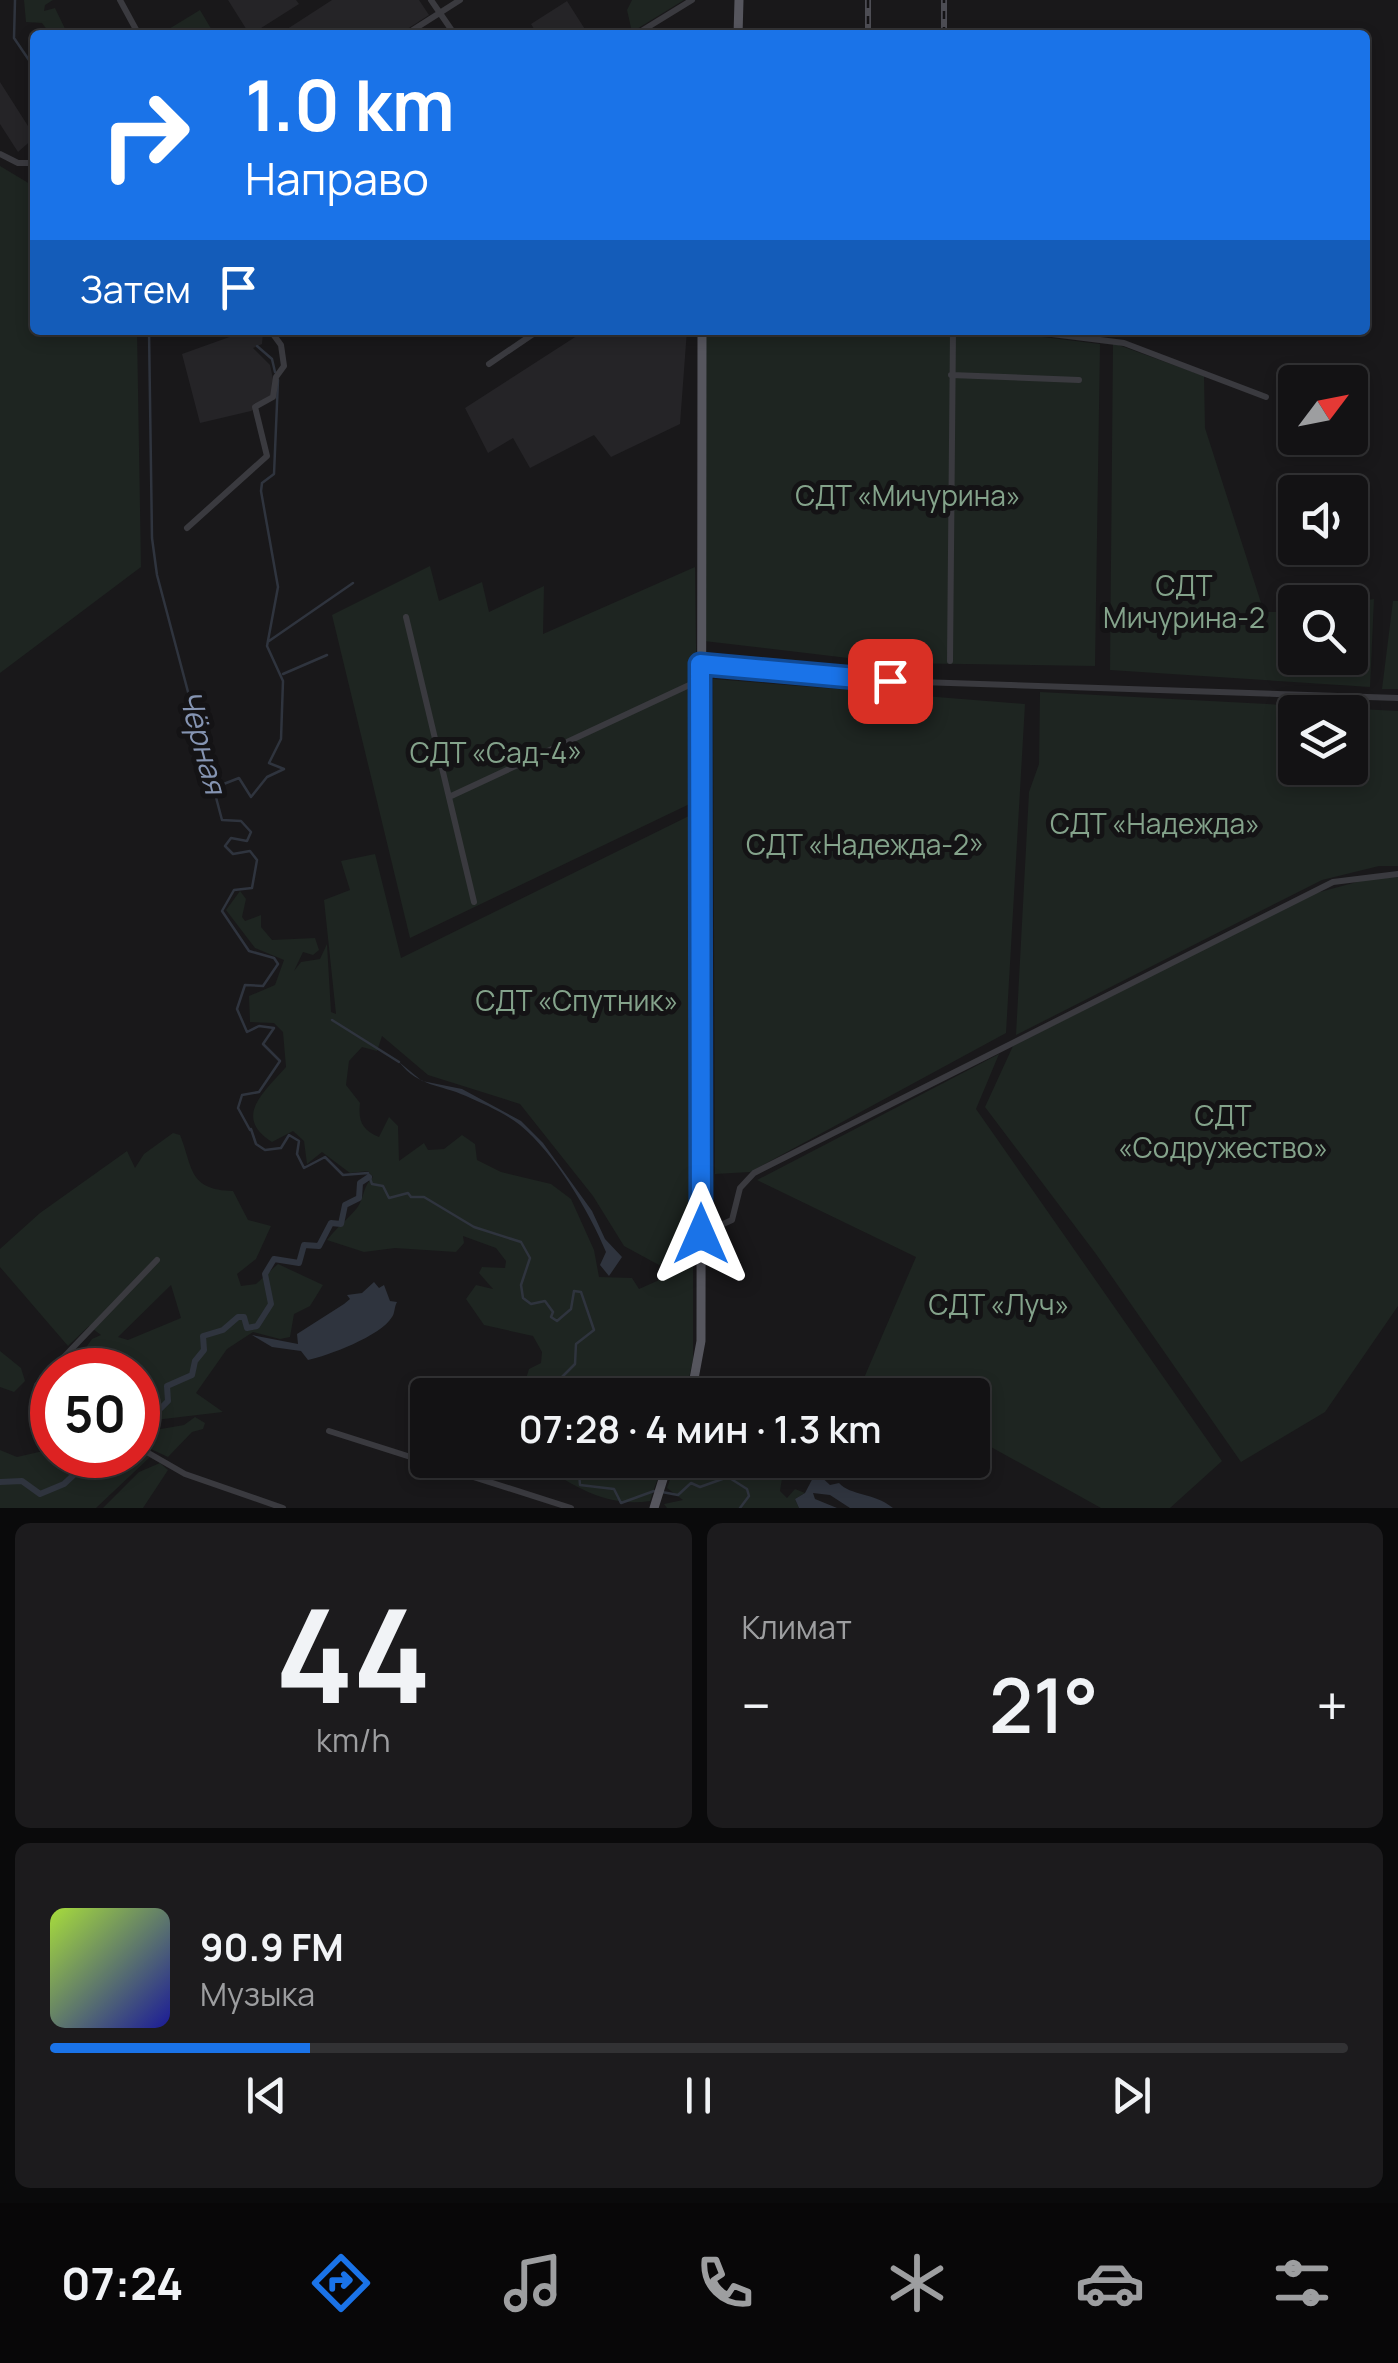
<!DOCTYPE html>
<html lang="ru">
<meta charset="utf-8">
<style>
:root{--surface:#131214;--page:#1c1b1d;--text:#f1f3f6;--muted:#9d9ea0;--line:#323234;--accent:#1a73e8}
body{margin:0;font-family:Manrope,sans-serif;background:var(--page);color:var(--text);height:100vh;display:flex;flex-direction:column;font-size:38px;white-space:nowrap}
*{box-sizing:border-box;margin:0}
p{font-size:32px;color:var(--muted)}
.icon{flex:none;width:55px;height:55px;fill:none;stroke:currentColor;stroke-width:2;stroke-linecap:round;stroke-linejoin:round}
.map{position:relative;height:1508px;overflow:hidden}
.details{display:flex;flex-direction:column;gap:15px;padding:15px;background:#0a0a0b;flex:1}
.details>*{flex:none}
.top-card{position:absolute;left:30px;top:30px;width:1340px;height:305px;border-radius:10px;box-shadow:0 5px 15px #0003,0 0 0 2px var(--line);background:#1a73e8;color:#fff;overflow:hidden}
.needle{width:65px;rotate:58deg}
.tools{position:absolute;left:1278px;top:365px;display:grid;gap:20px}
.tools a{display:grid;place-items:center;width:90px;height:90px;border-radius:10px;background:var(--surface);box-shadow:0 5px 15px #0003,0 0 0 2px var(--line);font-size:50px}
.speed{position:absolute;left:30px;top:1348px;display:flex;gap:20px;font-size:50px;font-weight:700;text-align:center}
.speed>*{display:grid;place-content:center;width:130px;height:130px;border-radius:50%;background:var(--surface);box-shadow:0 5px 15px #0003,0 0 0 2px var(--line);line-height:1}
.speed .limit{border:15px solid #d22;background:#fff;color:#111}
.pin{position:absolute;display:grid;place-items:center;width:85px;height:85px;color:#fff;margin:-42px;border-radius:20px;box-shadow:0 5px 15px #0006}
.me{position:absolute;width:110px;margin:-55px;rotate:0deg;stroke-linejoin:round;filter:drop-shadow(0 0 8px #0008)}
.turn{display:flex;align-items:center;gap:35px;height:210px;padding:0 50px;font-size:45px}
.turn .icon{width:130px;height:130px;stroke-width:2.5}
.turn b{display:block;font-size:70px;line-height:85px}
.then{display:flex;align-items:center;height:95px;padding:0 50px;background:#0003;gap:20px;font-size:38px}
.big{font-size:75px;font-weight:600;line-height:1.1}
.details .tile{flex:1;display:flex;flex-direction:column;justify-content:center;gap:15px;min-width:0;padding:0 35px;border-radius:15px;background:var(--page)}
.details .dial{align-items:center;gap:0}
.dial b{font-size:130px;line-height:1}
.song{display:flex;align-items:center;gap:30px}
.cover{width:120px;height:120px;border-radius:15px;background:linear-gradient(135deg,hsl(80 70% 55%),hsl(240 70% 35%))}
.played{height:10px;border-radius:5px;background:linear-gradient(90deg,var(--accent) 20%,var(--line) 20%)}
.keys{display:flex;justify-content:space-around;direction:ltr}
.heat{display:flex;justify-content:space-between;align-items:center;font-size:55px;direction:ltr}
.details .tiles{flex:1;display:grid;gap:15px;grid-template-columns:1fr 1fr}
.tile:last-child{grid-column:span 2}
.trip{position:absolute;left:410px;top:1378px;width:580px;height:100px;border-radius:10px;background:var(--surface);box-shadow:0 5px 15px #0003,0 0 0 2px var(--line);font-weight:600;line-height:100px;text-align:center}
.tab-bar{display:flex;height:160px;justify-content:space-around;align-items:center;background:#080708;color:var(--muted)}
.tab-bar .icon{width:70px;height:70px}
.tab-bar .on{color:var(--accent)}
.tab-bar b{font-size:45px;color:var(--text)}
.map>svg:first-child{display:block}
.built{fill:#252427}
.green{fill:#1e2521;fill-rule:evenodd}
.water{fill:#2f343e}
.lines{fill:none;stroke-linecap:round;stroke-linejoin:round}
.stream{stroke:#2f343e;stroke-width:2.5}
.river{stroke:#2f343e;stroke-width:6}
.minor{stroke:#3a3a3f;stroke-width:6}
.major{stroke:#56565e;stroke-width:9}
.rail-casing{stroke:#4d4d54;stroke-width:6}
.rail{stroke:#141315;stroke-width:2.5;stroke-dasharray:8;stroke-linecap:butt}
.route-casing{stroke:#114b97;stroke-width:25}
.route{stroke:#1a73e8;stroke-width:18}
.labels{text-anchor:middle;stroke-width:10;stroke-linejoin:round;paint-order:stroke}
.park-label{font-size:28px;fill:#84a38b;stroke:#141315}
.water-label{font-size:30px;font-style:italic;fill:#8594b2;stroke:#141315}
</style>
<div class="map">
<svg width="1398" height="1508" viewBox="0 0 1398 1508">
<rect width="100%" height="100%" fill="#19181a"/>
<path class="built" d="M228 0H296L299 4 250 35Z
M332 0H419L429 15 398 35H278Z
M567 1 588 34 538 35 531 24Z
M0 82 35 137 18 152 0 124Z
M249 330 263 332 262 344 253 348 270 365 276 393 251 411 200 423 182 354Z
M586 330H687L680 424 611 457 594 435 530 468 513 438 488 453 465 408Z"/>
<path class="green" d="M24 0H53L45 5 44 11 55 8 68 35H51L42 23 26 22Z
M632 0H684L632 32 627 10Z
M200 10 213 32 159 35Z
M0 166 35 187V330H137L141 567 0 673Z
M700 330H984L1100 344 1095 666 890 663 704 641Z
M1113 343 1204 376 1205 428 1264 612H1295V658H1350V603L1374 599 1370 687 1110 670Z
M430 566 439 601 482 582 489 612 544 586 543 634 695 567 698 800 410 938 332 615Z
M1393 601H1398V689H1382Z
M713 679 1025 704 1006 1033 750 1172 715 1174Z
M1040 692 1398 711V866H1379L1322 880 1016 1035 1029 792 1039 764ZM1295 712H1350V768H1295Z
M693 814 696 1253 659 1265 624 1246 593 1196 520 1104 428 1075 382 1036 377 1051 362 1047 349 1061 346 1085 360 1103C358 1121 362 1130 379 1137L389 1117 398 1126 399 1161 424 1143 428 1150 444 1149 462 1135 475 1144 477 1160 501 1172 551 1184 571 1199 594 1250 599 1277 632 1278 639 1289 693 1265V1360L685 1395H533L525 1382 529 1369 541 1363 542 1352 533 1336 484 1325 466 1299 476 1285 493 1289 479 1273 482 1267 505 1268 506 1261 496 1248 463 1236 464 1243 456 1252 395 1248 364 1252 327 1240C337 1227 347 1220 357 1208 365 1197 362 1187 373 1177L368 1171 350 1173 322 1152 307 1164 304 1141 293 1131 272 1142C233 1117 263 1093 286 1067L283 1032 274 1023 250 1022 249 996 275 985 284 960 255 948 226 910 240 891 246 899 242 917 245 921 261 915V927L272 940 315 938 319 950 313 955 303 952 294 971 301 962 320 959 327 944 331 1012 336 1014 324 900 350 890 341 861 375 854 401 958Z
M1398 877V1306L1325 1412 1241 1462 1096 1254 985 1107 1013 1046 1305 896 1368 879Z
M999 1054 976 1109 1222 1461 1170 1508H1101L973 1437 972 1395H895L864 1378 916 1257 757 1180Z
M173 1133 180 1135C193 1167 188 1190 233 1191L248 1220 271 1226 256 1259 237 1274 241 1286 256 1284 278 1264 323 1285 310 1306 294 1314 290 1337 280 1339 253 1332 227 1349 196 1393 223 1412 138 1422V1370H70L92 1339 101 1335 89 1326 68 1346 0 1267V1249L40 1213 127 1151 135 1168 144 1154ZM171 1285 181 1318 128 1340 118 1337Z
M0 1351 21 1368 25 1381 14 1392 0 1387Z
M195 1417 205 1423 203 1429 192 1432 168 1457 138 1443V1433L184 1425Z
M52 1449V1455H138V1451L150 1457 96 1508H0V1450L17 1457Z
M535 1460H664L650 1501C607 1508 570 1485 535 1460Z
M677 1460H785L780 1491 787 1498 795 1489 805 1493 795 1499 799 1508H667L664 1504 683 1500 667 1488Z
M160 1463 168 1470 143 1508H103L139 1472Z"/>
<path class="water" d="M399 1062 422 1081 462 1089 521 1121 543 1143 592 1211 605 1239 622 1257 609 1276 600 1265 606 1252C589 1211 555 1154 520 1125 505 1113 484 1104 466 1096 439 1084 419 1087 399 1062Z
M374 1282 379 1288 384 1285 390 1301 397 1302C394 1307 395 1313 392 1317 381 1336 327 1356 308 1360L301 1351 272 1347 252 1335 298 1344 297 1334 344 1304 350 1299 347 1295 362 1293Z
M816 1472 830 1485 839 1483C851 1496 873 1492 893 1508H850L830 1495 813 1493 815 1499 837 1508H799L795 1499 805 1493Z"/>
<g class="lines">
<path class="stream" d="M15 0 14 38 35 69
M149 330 152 538 157 575 222 820 241 821 251 832 247 841 231 838 225 846 233 854 250 851 257 860 252 888 234 890 222 911 249 951 274 958 278 964 263 986 245 985 237 1009 247 1032 259 1026 274 1028 263 1044 280 1061 259 1092 242 1095 238 1108 250 1130
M257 346 272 359 275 372
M269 641 353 583
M283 674 327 655
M216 787 239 778 251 797 267 777 284 769 269 763 281 739 283 681 267 646 278 587 261 491 262 483 274 474 278 380
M332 1020 399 1062
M251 1129 256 1144 265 1150 281 1148 289 1135 299 1141 297 1154 304 1168 325 1157 343 1175 368 1173 372 1184 383 1186 389 1198 408 1193 411 1197H424L474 1227 521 1242 530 1258 521 1285 523 1298 531 1304 545 1301 553 1312 551 1317 557 1321 571 1309 574 1291 581 1292 594 1330 576 1344 575 1364 544 1395
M578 1460 580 1485 614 1489 621 1503 654 1491
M662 1492 678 1495 691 1483 700 1487 728 1477 747 1489 749 1496 740 1508"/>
<path class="river" d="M138 1414 157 1412 168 1401 167 1386 192 1375 195 1361 204 1350 203 1336 223 1330 238 1317H244L247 1328 257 1326 271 1304 265 1274 274 1259 299 1263 304 1245 319 1246 331 1223 341 1224 345 1205 359 1198 360 1183 369 1177
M0 1482 22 1481 40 1494 64 1484 79 1470 94 1467 93 1455"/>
<path class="minor" d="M120 0 139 35
M431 0 455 35
M405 35 460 0
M635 35 692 0
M0 154 18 163H35
M1020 330 1124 343 1266 397
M489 364 539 330
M951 375 1079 380
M187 528 267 456 255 407 273 397 276 377 284 366 281 345 270 330
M406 617 474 902
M950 661 953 330
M700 664 890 681 1398 698
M449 797 700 680
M701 1234 732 1220 740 1188 754 1173 1333 882 1398 874
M52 1403 35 1394 37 1385 157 1260
M329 1431 571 1508
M138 1447 185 1474 283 1508"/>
<path class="major" d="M738 35 739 0
M691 1395 701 1341 702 330
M654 1508 669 1460"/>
<defs>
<path id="rail" d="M868 0V35
M944 35V0"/>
</defs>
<use href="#rail" class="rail-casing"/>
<use href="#rail" class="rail"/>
</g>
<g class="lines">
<defs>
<path id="route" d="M701 1234 700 664 890 681"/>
</defs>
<use href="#route" class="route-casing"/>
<use href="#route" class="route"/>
</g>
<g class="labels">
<g class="park-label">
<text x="908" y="506">СДТ «Мичурина»</text>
<text x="1184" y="596">СДТ<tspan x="1184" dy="32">Мичурина-2</tspan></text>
<text x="496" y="763">СДТ «Сад-4»</text>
<text x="1155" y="834">СДТ «Надежда»</text>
<text x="865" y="855">СДТ «Надежда-2»</text>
<text x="577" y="1011">СДТ «Спутник»</text>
<text x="1223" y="1126">СДТ<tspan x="1223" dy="32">«Содружество»</tspan></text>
<text x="999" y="1315">СДТ «Луч»</text>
</g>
<g class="water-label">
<text transform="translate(202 742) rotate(75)" y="10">Чёрная</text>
</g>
</g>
</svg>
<div class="tools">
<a><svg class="needle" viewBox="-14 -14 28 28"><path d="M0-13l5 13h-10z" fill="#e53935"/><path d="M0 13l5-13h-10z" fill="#9d9ea0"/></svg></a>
<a><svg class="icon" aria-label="sound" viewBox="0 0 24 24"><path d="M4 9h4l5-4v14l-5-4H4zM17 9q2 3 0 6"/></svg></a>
<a><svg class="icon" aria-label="search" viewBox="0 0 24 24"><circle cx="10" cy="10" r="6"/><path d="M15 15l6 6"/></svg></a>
<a><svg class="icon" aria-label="layers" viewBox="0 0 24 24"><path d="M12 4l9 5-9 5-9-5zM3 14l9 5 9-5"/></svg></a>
</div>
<div class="speed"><div class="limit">50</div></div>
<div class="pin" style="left:890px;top:681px;background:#d93025"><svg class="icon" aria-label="arrive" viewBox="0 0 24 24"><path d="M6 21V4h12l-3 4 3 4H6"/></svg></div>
<svg class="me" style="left:701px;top:1234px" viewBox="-20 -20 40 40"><path d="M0-17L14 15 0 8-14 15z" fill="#1a73e8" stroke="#fff" stroke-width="4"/></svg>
<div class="trip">07:28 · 4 мин · 1.3 km</div>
<div class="top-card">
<div class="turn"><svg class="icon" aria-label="right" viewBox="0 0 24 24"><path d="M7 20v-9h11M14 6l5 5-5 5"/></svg><div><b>1.0 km</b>Направо</div></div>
<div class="then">Затем<svg class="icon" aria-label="arrive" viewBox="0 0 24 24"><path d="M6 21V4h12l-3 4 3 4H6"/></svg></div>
</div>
</div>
<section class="details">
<div class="tiles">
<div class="tile dial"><b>44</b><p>km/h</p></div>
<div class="tile"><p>Климат</p>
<div class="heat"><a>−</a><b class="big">21°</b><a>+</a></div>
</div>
<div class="tile">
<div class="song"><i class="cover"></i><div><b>90.9 FM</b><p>Музыка</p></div></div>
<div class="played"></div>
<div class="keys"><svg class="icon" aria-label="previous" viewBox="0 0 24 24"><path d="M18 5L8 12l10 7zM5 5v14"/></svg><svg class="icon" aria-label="pause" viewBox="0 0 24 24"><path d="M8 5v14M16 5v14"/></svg><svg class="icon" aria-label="next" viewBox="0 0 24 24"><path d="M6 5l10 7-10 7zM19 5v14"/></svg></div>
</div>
</div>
</section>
<nav class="tab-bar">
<b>07:24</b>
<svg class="icon on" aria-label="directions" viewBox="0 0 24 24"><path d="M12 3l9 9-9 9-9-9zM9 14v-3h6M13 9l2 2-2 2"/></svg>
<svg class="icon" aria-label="music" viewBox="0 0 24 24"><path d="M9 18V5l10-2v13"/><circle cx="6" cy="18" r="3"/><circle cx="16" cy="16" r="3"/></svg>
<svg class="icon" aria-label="phone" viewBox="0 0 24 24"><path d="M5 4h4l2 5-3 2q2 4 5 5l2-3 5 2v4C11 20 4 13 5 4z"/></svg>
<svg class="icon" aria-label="climate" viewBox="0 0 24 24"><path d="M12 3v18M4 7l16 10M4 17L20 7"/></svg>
<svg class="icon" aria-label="car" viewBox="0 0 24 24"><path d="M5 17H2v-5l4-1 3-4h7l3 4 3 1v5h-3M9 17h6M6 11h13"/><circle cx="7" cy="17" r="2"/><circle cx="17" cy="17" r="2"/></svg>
<svg class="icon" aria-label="filters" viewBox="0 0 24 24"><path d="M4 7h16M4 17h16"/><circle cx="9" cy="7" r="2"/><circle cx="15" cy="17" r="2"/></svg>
</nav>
